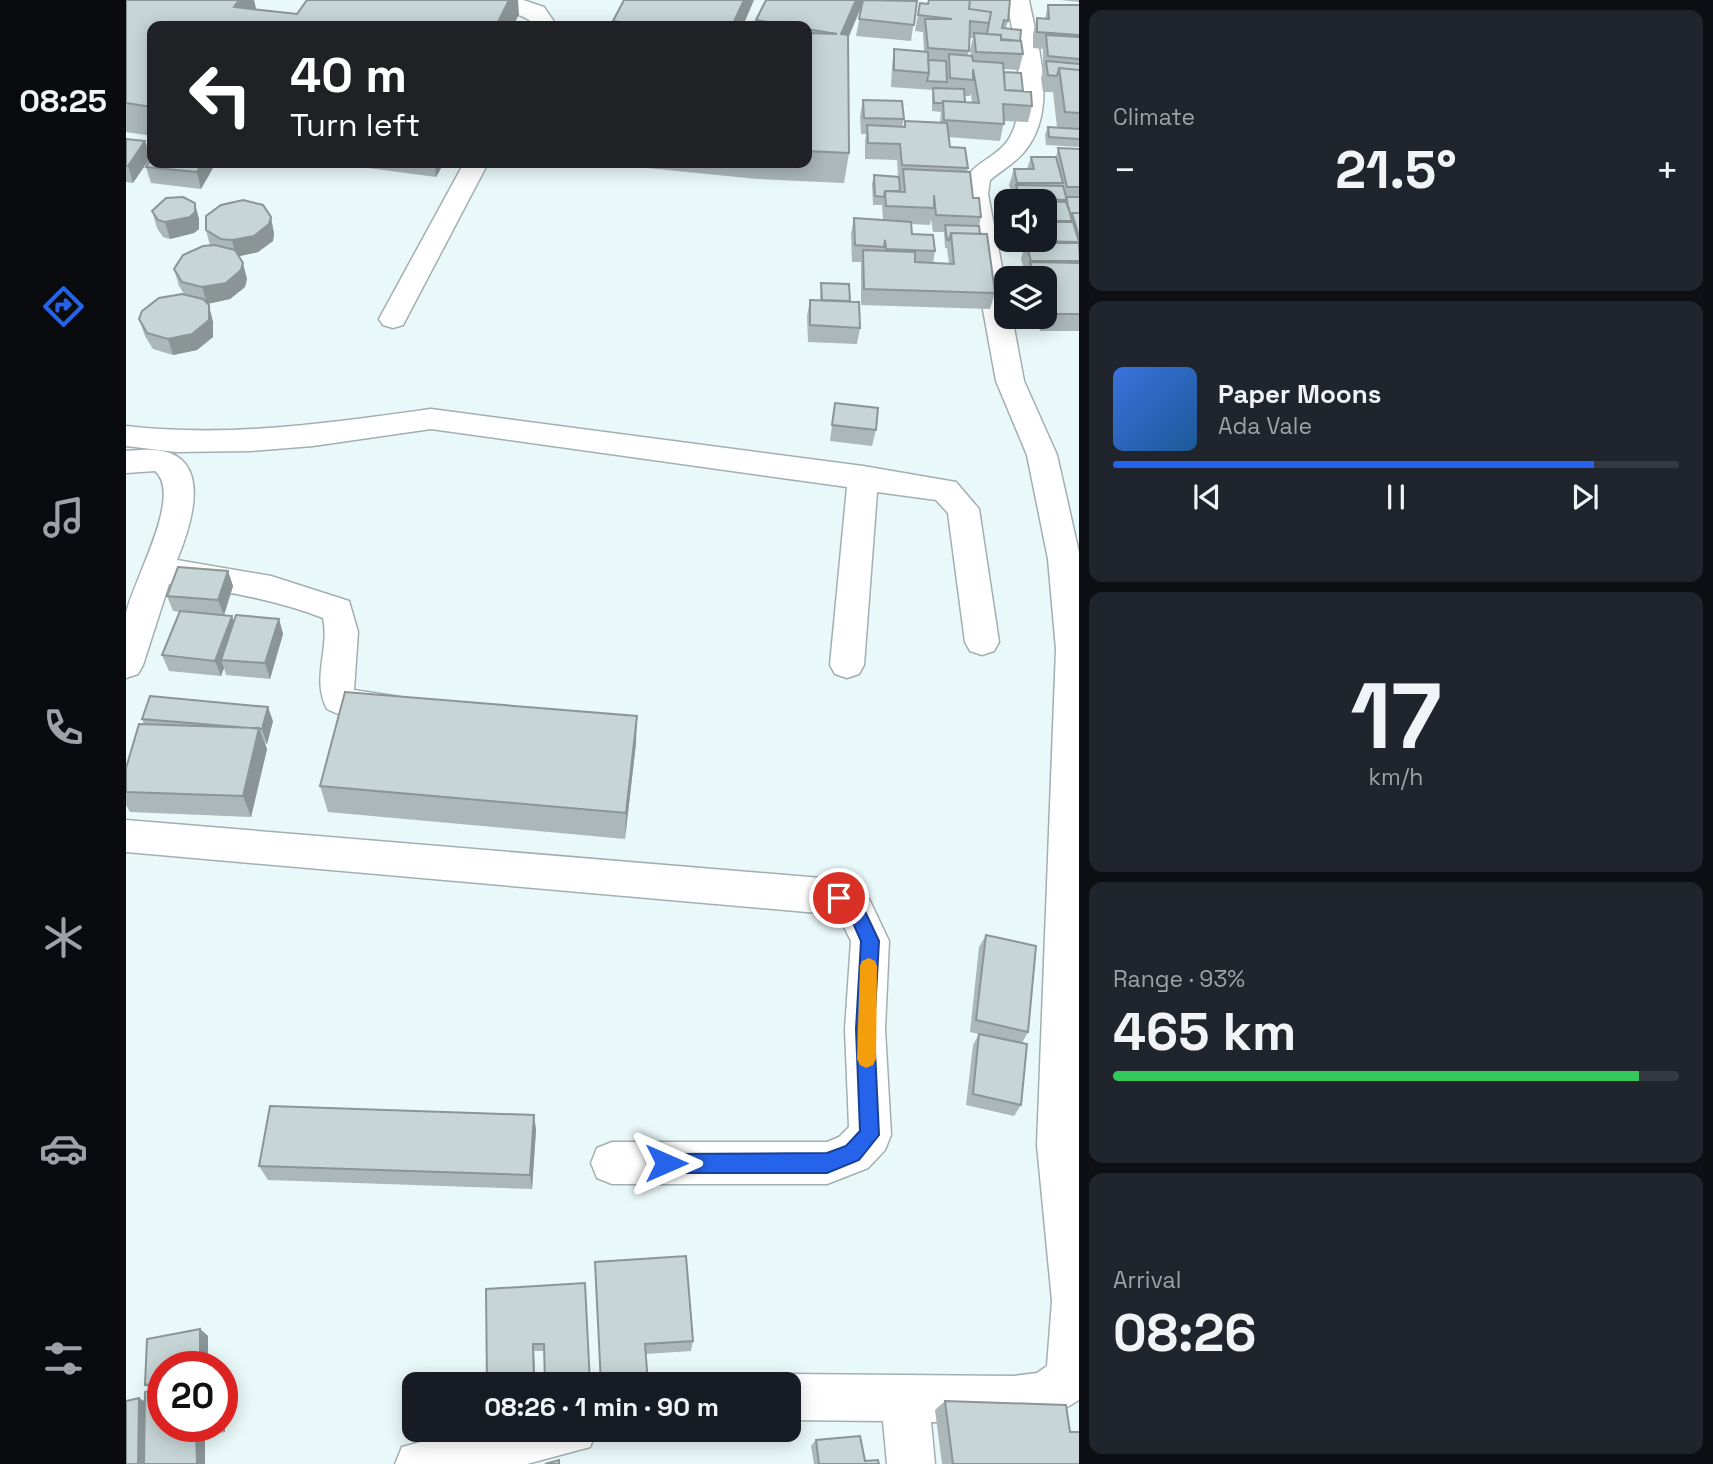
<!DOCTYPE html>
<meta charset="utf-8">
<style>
:root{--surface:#171b24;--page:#20242c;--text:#f1f3f6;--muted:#9ea1a6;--line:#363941;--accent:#2563eb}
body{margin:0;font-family:"Space Grotesk",sans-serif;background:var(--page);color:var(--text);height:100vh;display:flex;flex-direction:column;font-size:26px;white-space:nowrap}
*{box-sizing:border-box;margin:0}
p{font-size:23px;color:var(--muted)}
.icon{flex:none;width:38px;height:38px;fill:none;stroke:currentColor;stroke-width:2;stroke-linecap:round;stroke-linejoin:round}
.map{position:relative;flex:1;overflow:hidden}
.drawer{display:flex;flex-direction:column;gap:10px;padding:10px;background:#0d0f14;width:634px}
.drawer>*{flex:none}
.banner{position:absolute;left:21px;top:21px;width:665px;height:147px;border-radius:14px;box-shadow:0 4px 18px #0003;background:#202124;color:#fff;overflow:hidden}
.buttons{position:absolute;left:868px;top:189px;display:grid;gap:14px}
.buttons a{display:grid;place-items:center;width:63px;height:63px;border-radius:14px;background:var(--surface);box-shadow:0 4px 18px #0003;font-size:35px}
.speed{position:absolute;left:21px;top:1351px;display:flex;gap:14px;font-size:35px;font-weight:700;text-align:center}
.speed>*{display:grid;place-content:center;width:91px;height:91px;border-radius:50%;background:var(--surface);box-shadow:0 4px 18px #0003;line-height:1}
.speed .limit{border:10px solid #d22;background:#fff;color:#111}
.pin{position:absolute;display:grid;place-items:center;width:60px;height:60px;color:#fff;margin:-30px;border:4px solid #fff;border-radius:50%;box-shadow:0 2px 7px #0007}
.me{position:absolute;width:77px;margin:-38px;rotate:90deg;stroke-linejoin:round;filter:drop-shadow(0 0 5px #0008)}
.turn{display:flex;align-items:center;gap:24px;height:147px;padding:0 28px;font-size:32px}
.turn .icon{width:91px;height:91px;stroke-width:2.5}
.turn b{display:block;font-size:49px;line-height:60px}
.big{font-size:52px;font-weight:700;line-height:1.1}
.drawer .widget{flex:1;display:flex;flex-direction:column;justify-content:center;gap:10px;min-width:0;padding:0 24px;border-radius:14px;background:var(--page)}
.drawer .dial{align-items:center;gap:0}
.dial b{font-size:91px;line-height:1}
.song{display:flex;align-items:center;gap:21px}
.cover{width:84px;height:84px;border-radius:10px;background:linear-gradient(135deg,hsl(220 70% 55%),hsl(210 70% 35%))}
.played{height:7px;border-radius:4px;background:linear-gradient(90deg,var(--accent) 85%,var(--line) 85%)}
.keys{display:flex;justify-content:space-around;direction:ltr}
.heat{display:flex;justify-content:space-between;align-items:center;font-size:38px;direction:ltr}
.charge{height:10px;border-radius:5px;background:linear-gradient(90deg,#34c759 93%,var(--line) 0)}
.trip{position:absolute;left:276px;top:1372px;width:399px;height:70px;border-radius:14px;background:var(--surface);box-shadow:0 4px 18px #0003;font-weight:700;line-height:70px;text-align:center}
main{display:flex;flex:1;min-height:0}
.tab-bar{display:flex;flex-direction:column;width:126px;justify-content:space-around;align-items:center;background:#090b0e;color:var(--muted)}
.tab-bar .icon{width:49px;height:49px}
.tab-bar .active{color:var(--accent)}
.tab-bar b{font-size:32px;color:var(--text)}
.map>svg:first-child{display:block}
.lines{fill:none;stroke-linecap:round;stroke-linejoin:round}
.minor-casing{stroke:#a2afb1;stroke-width:3}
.minor{fill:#fff;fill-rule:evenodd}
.wall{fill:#abb7b9;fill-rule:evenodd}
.shaded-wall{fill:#8b9596}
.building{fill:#c7d5d7;stroke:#8b9596;stroke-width:2}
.route{fill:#2563eb;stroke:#184099;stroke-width:2}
.slow{fill:#f59e0b}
</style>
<main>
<nav class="tab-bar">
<b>08:25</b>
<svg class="icon active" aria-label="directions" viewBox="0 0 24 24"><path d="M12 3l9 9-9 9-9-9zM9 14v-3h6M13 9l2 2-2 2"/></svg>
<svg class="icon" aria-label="music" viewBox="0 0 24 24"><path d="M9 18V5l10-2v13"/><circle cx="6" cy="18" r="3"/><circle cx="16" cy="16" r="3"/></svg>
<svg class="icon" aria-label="phone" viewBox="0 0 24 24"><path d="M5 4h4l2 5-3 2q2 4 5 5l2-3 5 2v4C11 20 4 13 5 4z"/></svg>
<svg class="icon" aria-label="climate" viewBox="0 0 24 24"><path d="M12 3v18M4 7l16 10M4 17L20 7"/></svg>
<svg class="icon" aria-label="car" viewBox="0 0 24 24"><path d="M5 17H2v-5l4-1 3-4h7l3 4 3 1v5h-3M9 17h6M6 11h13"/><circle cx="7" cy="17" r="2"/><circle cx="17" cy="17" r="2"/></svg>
<svg class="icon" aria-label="filters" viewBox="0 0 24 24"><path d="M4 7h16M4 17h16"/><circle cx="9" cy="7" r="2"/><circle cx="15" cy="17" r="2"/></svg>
</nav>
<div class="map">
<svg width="954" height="1464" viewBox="0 0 954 1464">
<rect width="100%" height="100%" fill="#e9f8f9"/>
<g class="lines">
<defs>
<path id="minor" d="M323 0H397L418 7 431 26H409C389 0 337 21 323 0Z
M881 0H903C912 47 933 111 898 152 889 163 875 171 864 180L862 194 880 288V317H886L898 381 931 455 954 557V1399C910 1431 856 1422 805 1422L809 1464H761L757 1421 663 1420V1384H645L646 1380 663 1374 887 1376 911 1373 921 1366 926 1301 911 1145 930 649 922 559 901 455 870 381 836 194C842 161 861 165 880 143 906 110 887 38 881 0Z
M0 142 26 146V160L0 156Z
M338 163H362L277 325 267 328 257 325 253 319Z
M305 409 737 466 830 482 853 509 873 642 868 651 856 655 844 651 839 642 822 513 810 500 751 492 738 665 733 674 721 678 709 674 704 665 721 487 305 429 187 446 125 451 50 452 0 446V426C103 438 203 423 305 409Z
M15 450C89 445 69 516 51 560L145 576 223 601 232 632 228 690 274 697 279 707 274 717C251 725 222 720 201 709 185 679 204 649 197 618 148 599 96 590 43 584L17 665 12 674 0 678C0 658 0 634 0 614 6 582 58 495 29 471L0 473V451Z
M0 820 695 878 726 887 743 899 763 941 759 1029 765 1135 759 1150 742 1168 701 1184H486L471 1178 465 1163 471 1148 486 1142H701L713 1137 723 1127 719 1029 725 941 716 923 703 914 0 852Z
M340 1430H471L464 1447 401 1464H269L276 1447Z"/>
</defs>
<use href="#minor" class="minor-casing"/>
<use href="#minor" class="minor"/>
</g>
<path class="wall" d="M0 0H128L130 9 171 14H393L387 26H26V136L0 132Z
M640 0 791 1 785 41 730 36 736 5 722 39 723 153 718 183 631 179 471 163H681V26H629L630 20Z
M934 0H954V2Z
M794 3 882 21 880 28 894 40 897 54 893 70 878 69V72L897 91 906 106 902 122 878 121 874 141 822 137 824 147 842 168 841 171 847 198 855 217 853 226 854 234 869 293 864 309 735 305V262H726L725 234 728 218 757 220 756 205H747L746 184 748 175 772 176 771 160 739 159V142L740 134H735L734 116 737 100 778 119 776 127H777L779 121 814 123 815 112 806 111V96L807 90 765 87 766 66 768 49 798 51 797 32 789 31ZM844 38H847L844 50 845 56H842ZM845 93 846 103 839 102V96H844ZM805 219 807 232H818L819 248H821L823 263H807L809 251 786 234 785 224 804 225Z
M922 5H954V147L920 145 919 135 922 127H931L927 92H917L915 78 917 71V49L907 48V34L911 18 919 19Z
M487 21 617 26H487Z
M0 139 24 158 7 183 0 182Z
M932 148 954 149V331H914L910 317H919V278H899L900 276 895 259 897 252 894 240H919V201H886L887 198 883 185 888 169H901L905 157H930Z
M204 163H318L310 177Z
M88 166 75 189 25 183 20 167Z
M26 211 73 219V229L68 233 44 239 37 237 31 228Z
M145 217 148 234 147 241 132 252 113 256 121 279 119 287 104 299 81 304 87 322V337L71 350 47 355 27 349 19 336 13 319 58 294 53 286 48 269 84 246 80 230Z
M695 283 724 301 734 328 731 344 682 342 681 316 684 300H694Z
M709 403 750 430 746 446 704 441Z
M102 571 107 586 98 615 108 622 153 619 157 634 144 679 100 675 98 668 95 676 43 671 36 655 54 612 47 611 41 596Z
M16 719 147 721 141 744 139 743 141 749 125 817 4 812 0 805V792L18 724Z
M510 743 499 839 202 812 194 786Z
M860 935 902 1032 896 1043 895 1105 888 1116 840 1105 847 1045 853 1034 844 1032 853 947Z
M408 1115 410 1130 406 1189 142 1180 133 1166Z
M560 1256 567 1341 565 1351 520 1354 474 1384Z
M459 1283 418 1351H408L409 1384H361Z
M74 1329 82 1336V1367H37V1426H96V1383L98 1384 99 1432 79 1436V1464H0V1401L13 1398 19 1402V1392L26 1390 19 1385 21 1339Z
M819 1401 944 1432 954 1464H816L809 1410Z
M690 1440 739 1461 753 1464H688L685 1446Z"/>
<path class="shaded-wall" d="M113 0H128L131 14 108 7Z
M383 0H392L393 14 387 26H370Z
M618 0H628L617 26H606Z
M730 0H738L711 64 715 34Z
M19 141 24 158 7 183 2 166Z
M76 163H88V166L75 189 71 172Z
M309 163H318L310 177Z
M69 203 73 219V229L68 233 44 239 39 222Z
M145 217 148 234 147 241 132 252 110 257 106 240Z
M117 263 121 279 119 287 104 299 81 304 76 287Z
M83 305 87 322V337L71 350 47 355 42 339Z
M102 571 107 586 98 615 92 600Z
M106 616 111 631 95 660 98 668 95 676 89 661Z
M153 619 157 634 144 679 139 663Z
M142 707 147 721 141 744 136 729Z
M511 716 510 743 499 839 500 813Z
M133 728 141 749 125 817 117 796Z
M408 1115 410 1130 406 1189 404 1175Z
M74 1329 82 1336V1367H74Z
M407 1344 408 1351 409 1384H408Z
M96 1383 98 1384 99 1432 92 1427 96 1426Z
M13 1398 23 1404 22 1464H12Z
M70 1431 79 1436V1464H71Z"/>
<path class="building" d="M0 0H113L108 7 171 14 181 0H383L370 26H26V107L0 103Z
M498 0H618L606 26H523L487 21Z
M640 0H730L715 34 722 35 723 153 681 151V33L711 34 681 29V26H666L630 20Z
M737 0 791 1 788 25 733 19Z
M803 0H844L843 9 865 12 863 23 844 21 843 51 802 48 799 19H826L792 15 794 3 802 4Z
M844 0H884L882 21 878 20 876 28 895 30 894 41 875 39V35L861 34 865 12 843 9Z
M922 5H954V35L911 32V18L923 19Z
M848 33 875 35V40L895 41 897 54 850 52Z
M920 35 954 37V59L922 56Z
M768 49 802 52 803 73 768 70Z
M823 54 846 56 847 61 877 63 879 90 905 92 906 106 877 104 878 124 818 120 817 101 853 103 847 69V80L824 78Z
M802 60 820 61 821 82 801 81 803 73Z
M920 61 954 64V70L933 68 931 76 922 75Z
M933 68 954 70V113L939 112Z
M878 72 895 73 897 91 879 90Z
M807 88 838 89 839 102 817 101V103H808Z
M737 100 776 101 778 119 738 118Z
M779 121 821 123 824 147 839 148 842 168 776 165 774 144 742 143 741 125 779 127Z
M922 127 954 129V139L923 137Z
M0 139 19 141 2 166H0Z
M932 148 954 149V187H941Z
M26 157V163H76L71 172 20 167Z
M905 157H930L937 183H891L888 169H908Z
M777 169 844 172 847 198H853L855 217 810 215 808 195V208L760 206 759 191 779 192Z
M748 175 773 177 774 191H759L758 197 749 196Z
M890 185 937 186 941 200 894 199Z
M57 197 69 203V212L64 217 39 222 32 220 26 211 40 198Z
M940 197H954V213H946L945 216 940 202Z
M117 200 137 205 145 217 143 224 128 236 106 240 95 239 80 230V216L95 205Z
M919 201 941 202 946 221H919Z
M946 213H954V240Z
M728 218 785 222 786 234 807 235 809 251 760 249 759 240 758 247 729 245Z
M919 222H947L953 242 903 241V240H919Z
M819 225 853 226 854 234 825 233 823 240H821Z
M825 233 861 234 869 293 738 289 737 250 789 252V262L828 264Z
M900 243H953L954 261H905Z
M89 245 109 250 117 263 115 270 100 283 76 287 56 282 48 269 57 255 77 246Z
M904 262 954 263V314H919V278H909Z
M695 283 723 284 724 301 696 300Z
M56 294 77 299 83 305V320L66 334 42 339 21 333 13 319 16 311 33 298Z
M684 300 733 302 734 328 684 325Z
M709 403 752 408 750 430 706 425Z
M52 567 102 571 92 600 41 596Z
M54 611 106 616 89 661 36 655Z
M110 615 153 619 139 663 95 660Z
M219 692 511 716 500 813 194 786Z
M24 696 142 707 136 729 16 719Z
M13 724 133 728 117 796 0 792V768Z
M860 935 910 946 902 1032 850 1020Z
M853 1034 901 1044 895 1105 847 1094Z
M144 1106 408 1115 404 1175 133 1166Z
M560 1256 567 1341 519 1344 522 1384H475L469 1262Z
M459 1283 464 1384H419L418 1344H407L408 1384H361L360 1289Z
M74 1329V1367H37V1382L19 1385 21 1339Z
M37 1388V1426H92L70 1431 71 1464H18L19 1392Z
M13 1398 12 1464H0V1401Z
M819 1401 940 1405 944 1432H954V1464H827Z
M734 1436 739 1461 752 1460 753 1464H693L690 1440Z
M433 1460V1464H419Z"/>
<path class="route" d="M713 891 736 905 753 941 748 1029 753 1135 733 1160 701 1173H540L533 1170 530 1163 533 1156 540 1154 701 1153 720 1146 734 1131 730 1029 735 941 724 916 704 898Z"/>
<path class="slow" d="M743 958 749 961 751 966 750 1059 747 1065 740 1068 734 1065 731 1059 734 966 736 961Z"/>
</svg>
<div class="buttons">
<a><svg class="icon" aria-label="sound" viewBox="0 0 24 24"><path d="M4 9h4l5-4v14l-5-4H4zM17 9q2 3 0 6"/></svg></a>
<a><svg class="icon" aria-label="layers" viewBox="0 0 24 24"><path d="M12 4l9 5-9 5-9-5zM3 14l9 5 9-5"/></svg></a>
</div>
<div class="speed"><div class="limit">20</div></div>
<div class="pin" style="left:713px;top:898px;background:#d93025"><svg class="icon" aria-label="arrive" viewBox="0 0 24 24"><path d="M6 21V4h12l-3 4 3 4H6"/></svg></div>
<svg class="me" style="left:540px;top:1163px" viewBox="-20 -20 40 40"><path d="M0-17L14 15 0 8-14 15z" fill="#2563eb" stroke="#fff" stroke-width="4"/></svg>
<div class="trip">08:26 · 1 min · 90 m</div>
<div class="banner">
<div class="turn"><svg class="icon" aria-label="left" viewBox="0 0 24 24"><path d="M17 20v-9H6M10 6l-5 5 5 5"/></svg><div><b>40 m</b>Turn left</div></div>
</div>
</div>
<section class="drawer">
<div class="widget"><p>Climate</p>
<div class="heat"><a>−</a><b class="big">21.5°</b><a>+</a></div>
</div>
<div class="widget">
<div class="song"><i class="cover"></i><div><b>Paper Moons</b><p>Ada Vale</p></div></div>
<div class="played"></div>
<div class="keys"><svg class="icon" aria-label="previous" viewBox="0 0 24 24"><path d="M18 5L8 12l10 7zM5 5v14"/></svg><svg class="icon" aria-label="pause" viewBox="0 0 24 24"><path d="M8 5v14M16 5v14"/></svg><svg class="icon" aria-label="next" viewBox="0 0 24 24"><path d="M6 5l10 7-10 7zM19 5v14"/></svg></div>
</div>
<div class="widget dial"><b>17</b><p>km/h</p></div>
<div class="widget"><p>Range · 93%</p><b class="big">465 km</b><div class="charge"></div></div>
<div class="widget"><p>Arrival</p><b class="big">08:26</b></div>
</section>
</main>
